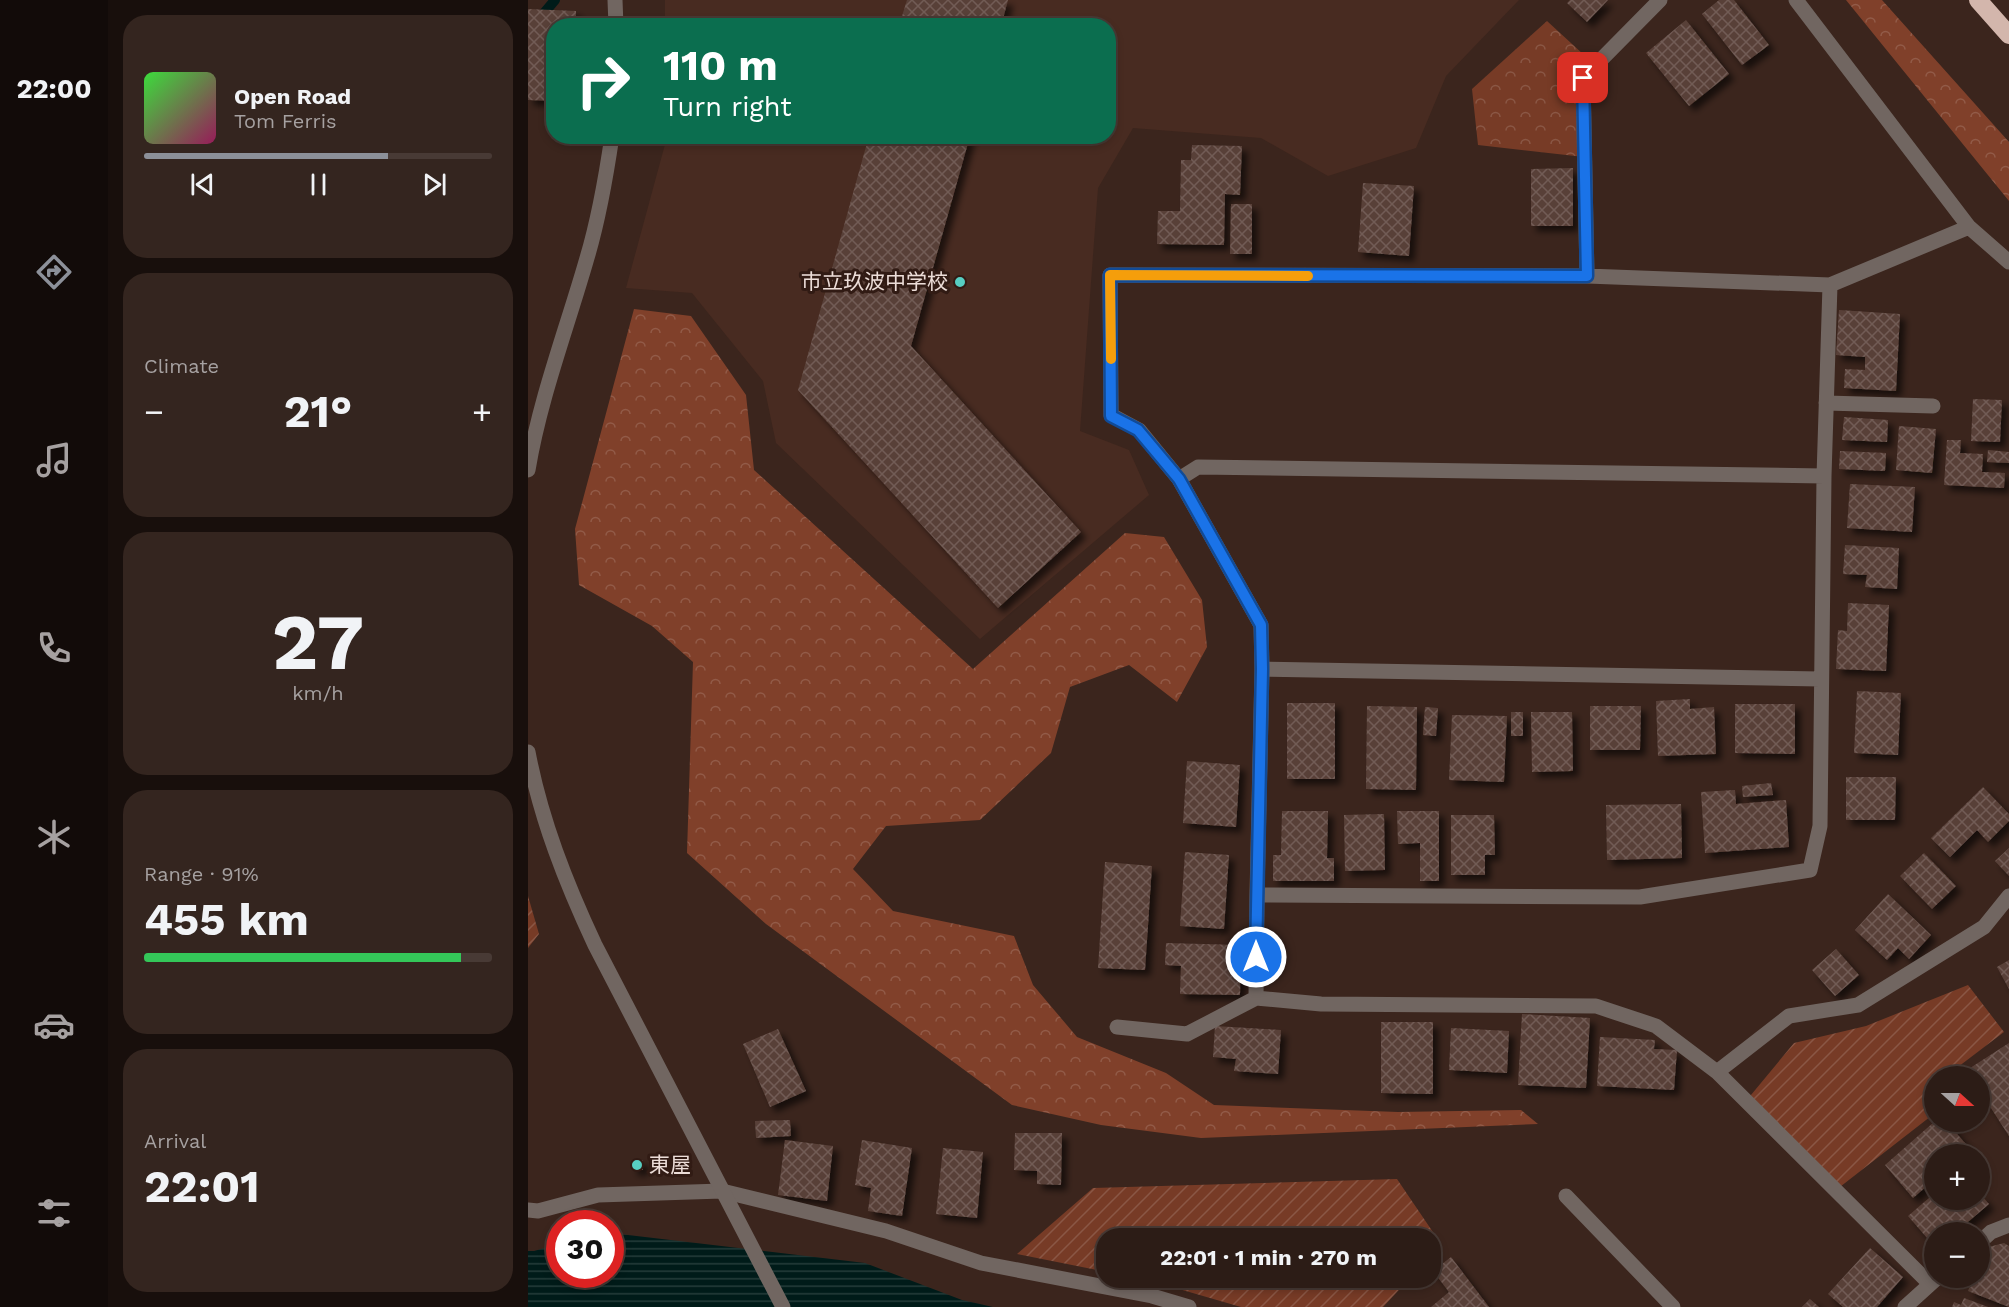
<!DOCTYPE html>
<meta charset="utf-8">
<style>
:root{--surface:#2c1c16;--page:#34251f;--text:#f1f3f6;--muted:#a6a1a1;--line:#483a35;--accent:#8c9099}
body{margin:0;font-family:"Work Sans","Noto Sans JP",sans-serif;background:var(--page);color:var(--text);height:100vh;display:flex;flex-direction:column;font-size:22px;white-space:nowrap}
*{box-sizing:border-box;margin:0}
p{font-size:20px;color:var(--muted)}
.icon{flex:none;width:33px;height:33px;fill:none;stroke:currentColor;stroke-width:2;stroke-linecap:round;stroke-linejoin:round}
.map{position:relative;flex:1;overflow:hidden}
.sheet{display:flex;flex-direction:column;gap:15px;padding:15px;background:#180f0c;width:420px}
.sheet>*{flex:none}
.hud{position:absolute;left:18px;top:18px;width:570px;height:126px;border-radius:24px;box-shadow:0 3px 9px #0003,0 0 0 2px var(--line);background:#0b6e4f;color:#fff;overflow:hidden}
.needle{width:39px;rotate:111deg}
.controls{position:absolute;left:1396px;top:1066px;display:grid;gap:12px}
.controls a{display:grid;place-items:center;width:66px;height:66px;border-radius:50%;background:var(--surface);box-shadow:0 3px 9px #0003,0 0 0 2px var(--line);font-size:30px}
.speed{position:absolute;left:18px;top:1210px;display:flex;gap:12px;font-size:30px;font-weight:700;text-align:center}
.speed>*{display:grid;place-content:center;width:78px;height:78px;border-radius:50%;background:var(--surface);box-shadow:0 3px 9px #0003,0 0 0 2px var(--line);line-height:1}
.speed .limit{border:9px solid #d22;background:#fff;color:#111}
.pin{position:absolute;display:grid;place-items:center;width:51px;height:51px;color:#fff;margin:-26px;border-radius:12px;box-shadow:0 3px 9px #0006}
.me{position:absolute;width:66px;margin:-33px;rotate:0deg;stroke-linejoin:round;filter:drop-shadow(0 0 4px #0008)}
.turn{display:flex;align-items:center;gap:21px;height:126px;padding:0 18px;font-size:27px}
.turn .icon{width:78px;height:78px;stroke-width:2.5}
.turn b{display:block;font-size:42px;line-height:51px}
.big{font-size:45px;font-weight:700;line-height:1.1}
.sheet .tile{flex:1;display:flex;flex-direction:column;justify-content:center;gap:9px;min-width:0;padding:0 21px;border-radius:24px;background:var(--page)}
.sheet .dial{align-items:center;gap:0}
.dial b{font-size:78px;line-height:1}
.song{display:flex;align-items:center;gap:18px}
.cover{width:72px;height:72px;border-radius:9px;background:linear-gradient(135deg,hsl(120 70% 55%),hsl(330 70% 35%))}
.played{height:6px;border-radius:3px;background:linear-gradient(90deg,var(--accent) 70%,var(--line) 70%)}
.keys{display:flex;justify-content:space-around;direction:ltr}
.heat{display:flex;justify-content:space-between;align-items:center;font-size:33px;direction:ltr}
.charge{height:9px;border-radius:4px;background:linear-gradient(90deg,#34c759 91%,var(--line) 0)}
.trip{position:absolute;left:568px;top:1228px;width:345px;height:60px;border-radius:24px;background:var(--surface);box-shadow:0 3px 9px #0003,0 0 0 2px var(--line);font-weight:700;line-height:60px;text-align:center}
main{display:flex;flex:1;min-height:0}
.tabs{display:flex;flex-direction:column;width:108px;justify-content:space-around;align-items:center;background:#120b09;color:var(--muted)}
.tabs .icon{width:42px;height:42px}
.tabs .on{color:var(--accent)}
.tabs b{font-size:27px;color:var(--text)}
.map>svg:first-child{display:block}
.built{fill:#482b21}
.forest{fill:url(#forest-crowns)}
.park{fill:url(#park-crowns)}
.garden{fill:url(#garden-furrows)}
.water{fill:url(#water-rules)}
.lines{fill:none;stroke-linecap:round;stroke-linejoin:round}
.stream{stroke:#001b19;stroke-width:10}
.building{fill:url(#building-cross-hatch);filter:url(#shadow)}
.minor{stroke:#716661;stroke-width:15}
.tertiary{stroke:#716661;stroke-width:15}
.motorway{stroke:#d3b6ac;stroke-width:18}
.route-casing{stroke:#114b97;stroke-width:15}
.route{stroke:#1a73e8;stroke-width:10}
.slow{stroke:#f59e0b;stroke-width:10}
.poi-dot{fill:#57cec2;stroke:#311b14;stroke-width:2}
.labels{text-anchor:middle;stroke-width:6;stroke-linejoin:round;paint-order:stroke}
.poi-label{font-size:21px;fill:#ecddd8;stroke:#311b14;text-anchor:end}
</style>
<main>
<nav class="tabs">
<b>22:00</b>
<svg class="icon on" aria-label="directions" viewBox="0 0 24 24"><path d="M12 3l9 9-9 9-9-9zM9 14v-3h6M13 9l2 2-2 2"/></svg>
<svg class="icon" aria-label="music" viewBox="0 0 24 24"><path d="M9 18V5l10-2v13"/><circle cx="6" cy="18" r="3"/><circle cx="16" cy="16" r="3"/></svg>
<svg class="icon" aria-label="phone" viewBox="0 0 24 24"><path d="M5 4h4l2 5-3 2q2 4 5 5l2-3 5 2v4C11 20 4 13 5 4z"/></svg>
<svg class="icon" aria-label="climate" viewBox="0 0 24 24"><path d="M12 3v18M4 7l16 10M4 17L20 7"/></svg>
<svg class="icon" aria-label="car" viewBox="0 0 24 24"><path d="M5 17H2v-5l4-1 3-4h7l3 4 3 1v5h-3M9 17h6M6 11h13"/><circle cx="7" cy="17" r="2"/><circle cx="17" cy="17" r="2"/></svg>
<svg class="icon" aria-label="filters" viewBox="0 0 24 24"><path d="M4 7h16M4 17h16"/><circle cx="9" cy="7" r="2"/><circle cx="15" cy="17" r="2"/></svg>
</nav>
<section class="sheet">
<div class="tile">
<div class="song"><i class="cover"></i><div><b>Open Road</b><p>Tom Ferris</p></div></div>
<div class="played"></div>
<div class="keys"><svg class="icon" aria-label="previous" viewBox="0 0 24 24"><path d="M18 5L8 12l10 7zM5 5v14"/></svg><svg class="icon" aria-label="pause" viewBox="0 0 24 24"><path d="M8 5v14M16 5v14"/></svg><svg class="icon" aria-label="next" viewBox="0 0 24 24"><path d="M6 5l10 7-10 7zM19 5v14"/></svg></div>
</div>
<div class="tile"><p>Climate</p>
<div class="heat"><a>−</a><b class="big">21°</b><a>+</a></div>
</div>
<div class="tile dial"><b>27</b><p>km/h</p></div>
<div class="tile"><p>Range · 91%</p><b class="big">455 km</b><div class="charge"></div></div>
<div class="tile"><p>Arrival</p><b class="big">22:01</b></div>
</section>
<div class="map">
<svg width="1481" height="1307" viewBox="0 0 1481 1307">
<defs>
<pattern id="forest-crowns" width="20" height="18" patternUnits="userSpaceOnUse" patternTransform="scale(1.5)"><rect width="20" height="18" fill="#80402a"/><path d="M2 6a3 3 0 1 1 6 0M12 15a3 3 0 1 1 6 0" fill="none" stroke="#925b48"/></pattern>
<pattern id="park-crowns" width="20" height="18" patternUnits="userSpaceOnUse" patternTransform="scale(1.5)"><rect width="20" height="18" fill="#773b26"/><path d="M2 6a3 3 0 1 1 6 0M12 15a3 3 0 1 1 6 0" fill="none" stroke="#8a5745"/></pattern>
<pattern id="garden-furrows" width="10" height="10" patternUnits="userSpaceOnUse" patternTransform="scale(1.5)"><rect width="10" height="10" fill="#773b26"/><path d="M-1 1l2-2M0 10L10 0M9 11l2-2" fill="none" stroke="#8a5745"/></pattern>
<pattern id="water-rules" width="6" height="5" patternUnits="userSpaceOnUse" patternTransform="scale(1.5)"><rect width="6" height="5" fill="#001b19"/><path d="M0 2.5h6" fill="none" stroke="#253c3a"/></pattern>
<pattern id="building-cross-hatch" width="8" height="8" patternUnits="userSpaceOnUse" patternTransform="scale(1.5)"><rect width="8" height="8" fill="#594139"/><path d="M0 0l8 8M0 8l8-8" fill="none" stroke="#715c55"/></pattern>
<filter id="shadow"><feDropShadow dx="5.5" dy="5.5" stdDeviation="3" flood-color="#0009"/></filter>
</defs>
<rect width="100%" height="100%" fill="#3b251d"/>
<path class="built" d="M137 0H991L918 76 888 148 800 176 733 138 605 128 570 188 552 431 601 450 621 495 452 639 248 443 235 381 164 293 98 288 139 137 580 136V26L137 25Z"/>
<path class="forest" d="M1318 0H1354L1481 142V201Z
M106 309 163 316 218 395 226 470 445 669 597 533 636 537 674 600 679 647 649 702 601 665 542 687 523 753 452 820 358 826 325 869 365 911 486 936 505 985 549 1037 638 1073 686 1105 870 1112 993 1110 1010 1124 673 1138 573 1125 484 1105 238 924 159 853 165 662 124 626 51 585 47 529Z"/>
<path class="park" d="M1019 21 1068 66 1055 79 1056 157 950 145 944 89Z"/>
<path class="garden" d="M0 896 11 934 0 948Z
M1440 985 1476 1032 1422 1073 1424 1077H1407V1113L1308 1190 1218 1101 1266 1043 1338 1026Z
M869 1179 913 1244 903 1255V1239H579V1272L489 1254 565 1188Z
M613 1278H882L855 1307H713Z"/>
<path class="water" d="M83 1233 337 1263 434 1300 465 1307H0V1251H6L31 1244 32 1275H82Z"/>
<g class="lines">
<path class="stream" d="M0 32 27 0"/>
</g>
<path class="building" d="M379 0H480L473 26H371Z
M1042 0H1080L1059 22 1039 3Z
M1191 0H1206L1241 45 1214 65 1174 14Z
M0 9 48 11V26H26V101L0 100Z
M1158 20 1201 74 1161 106 1118 53Z
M341 136H442L383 346 553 532 470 608 270 390Z
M664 145 714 146 712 195 697 194 696 245 629 244 630 211H652L653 160H663Z
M1045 168V226H1003V169Z
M835 183 886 186 881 256 830 252Z
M703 204H724V254H702Z
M1311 310 1372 314 1368 391 1316 388 1317 369 1337 370V357L1308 355Z
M1445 399 1474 400 1472 442 1443 441Z
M1316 417 1360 420 1359 442 1314 440Z
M1371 426 1408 429 1404 473 1368 470Z
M1419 440H1433L1432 453 1455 454 1454 472 1477 473 1476 488 1416 485Z
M1460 450 1481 452V463L1459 462Z
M1312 451 1358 453 1357 471 1311 469Z
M1322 484 1387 487 1384 532 1319 528Z
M1317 545 1371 548 1369 589 1337 587 1339 575 1315 574Z
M1320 603 1361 605 1358 671 1308 669 1310 630 1319 631Z
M1329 691 1373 693 1370 755 1326 753Z
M1162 699V709L1186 707 1188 754 1130 756 1128 701Z
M759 703H807V779H759Z
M1207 704H1267V754L1207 753Z
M839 706 889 707 888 790 838 789Z
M1062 706H1113L1112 750H1062Z
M897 707 910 708 908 736 895 735Z
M983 712H995V736H983Z
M1003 712H1044L1045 771 1004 772Z
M924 715 979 716 976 782 921 780Z
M659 761 712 765 708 827 655 823Z
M1318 777H1368L1367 820H1318Z
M1243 783 1245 795 1215 797 1214 786Z
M1455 787 1481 814V821L1460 842 1449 830 1422 857 1403 838Z
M1207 790 1208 804 1258 800 1261 847 1177 853 1173 792Z
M1153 804 1154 858 1079 860 1078 805Z
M754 811H800L799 858H806V881H745V855H753Z
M869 811H911V881H892V843L870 844Z
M856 814 857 870 817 871 816 815Z
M923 815H966L967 855H957V875H923Z
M1481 848V876L1467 861Z
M657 852 701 855 696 929 652 926Z
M1396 853 1428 886 1404 909 1372 876Z
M577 862 624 866 617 970 570 968Z
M1360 894 1403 935 1381 959 1370 948 1359 960 1327 930Z
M638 943 713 945 712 995 652 994 653 966 637 965Z
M1308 949 1331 975 1307 996 1284 970Z
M1481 960V989L1469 967Z
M994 1014 1062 1018 1058 1088 990 1085Z
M853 1022H905V1094L853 1093Z
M687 1026 753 1030 750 1074 706 1071 708 1059 685 1057Z
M923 1028 981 1031 979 1073 921 1070Z
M250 1029 278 1091 242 1107 215 1044Z
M1072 1037 1127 1040 1126 1049 1149 1050 1146 1090 1069 1086Z
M1481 1043V1136L1452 1091V1077H1443L1439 1070Z
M262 1120 263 1136 228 1138 227 1121Z
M1406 1122H1419L1442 1149 1435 1155H1407V1179L1385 1198 1357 1165Z
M487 1133H534L533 1185 509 1184V1171L486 1170Z
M257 1140 305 1146 299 1201 250 1195Z
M334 1140 384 1148 374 1216 340 1211 343 1188 327 1185Z
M415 1148 455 1152 449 1218 408 1214Z
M104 1160H115V1170H104Z
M1407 1193V1200H1452V1194L1461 1204 1427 1233H1407V1247L1380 1216Z
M1476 1243 1481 1246V1307L1440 1291 1445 1278H1452V1261L1457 1248Z
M1342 1248 1375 1277 1349 1307H1315L1300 1294Z
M923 1257 961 1307H903L921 1292 905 1271Z
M1436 1298 1460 1307H1424L1426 1302 1433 1305Z
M1282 1299 1291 1307H1274Z"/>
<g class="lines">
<path class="minor" d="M1268 0 1441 227 1481 262
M1059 276 1055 78 1132 0
M1298 403 1405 406
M651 479 670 467 1296 476
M734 669 1292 679
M729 895 1112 897 1282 870 1292 826 1296 476 1302 285
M728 998 793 1004 1068 1006 1128 1026 1189 1072 1402 1284
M589 1027 659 1034 728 998 729 895 734 669 733 625 651 479 611 430 583 415 582 275 1059 276 1302 285 1441 227
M1189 1072 1261 1016 1330 1005 1456 927 1481 896
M1038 1196 1145 1307
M0 1210 10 1211 70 1195 194 1191 358 1231 453 1263 624 1296 661 1307
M1452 1242 1463 1232 1481 1225
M1377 1307 1408 1279"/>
<path class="tertiary" d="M87 0 88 26
M0 470C12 398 39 328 59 258 71 218 78 177 84 136
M0 752C13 820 38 883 67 945L255 1307"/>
<path class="motorway" d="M1450 0 1481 35"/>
</g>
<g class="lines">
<defs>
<path id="route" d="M728 957 734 669 733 625 651 479 610 430 583 416 582 275 1059 276 1055 78"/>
</defs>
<use href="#route" class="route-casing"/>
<use href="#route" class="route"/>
<path class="slow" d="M583 359 582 275 780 276"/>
</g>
<g class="poi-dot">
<circle cx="432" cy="282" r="6"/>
<circle cx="109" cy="1165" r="6"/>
</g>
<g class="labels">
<g class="poi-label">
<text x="420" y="289">市立玖波中学校</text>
<text x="121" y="1172" text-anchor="start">東屋</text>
</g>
</g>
</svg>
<div class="controls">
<a><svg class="needle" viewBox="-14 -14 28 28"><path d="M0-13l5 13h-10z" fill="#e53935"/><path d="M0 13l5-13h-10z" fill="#a6a1a1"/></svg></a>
<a>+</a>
<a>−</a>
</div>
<div class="speed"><div class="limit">30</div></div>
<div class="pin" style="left:1055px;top:78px;background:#d93025"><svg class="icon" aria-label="arrive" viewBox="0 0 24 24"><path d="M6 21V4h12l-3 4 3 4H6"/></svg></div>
<svg class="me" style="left:728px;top:957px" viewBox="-20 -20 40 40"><circle r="17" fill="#1a73e8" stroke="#fff" stroke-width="3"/><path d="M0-11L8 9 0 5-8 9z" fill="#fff"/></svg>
<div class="trip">22:01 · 1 min · 270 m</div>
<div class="hud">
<div class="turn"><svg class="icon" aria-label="right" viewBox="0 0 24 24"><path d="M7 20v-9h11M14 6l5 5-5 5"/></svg><div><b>110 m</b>Turn right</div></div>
</div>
</div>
</main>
